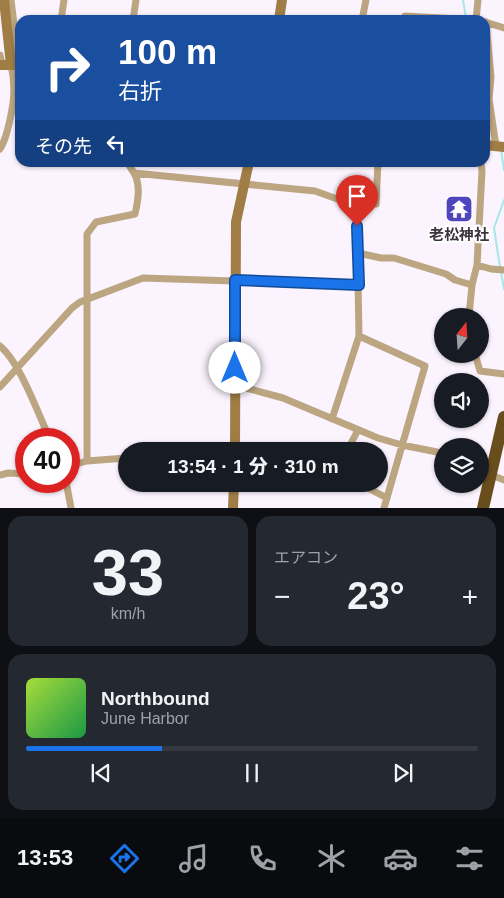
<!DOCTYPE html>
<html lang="ja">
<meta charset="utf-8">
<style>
:root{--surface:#171b24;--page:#242831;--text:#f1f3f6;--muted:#9ea1a6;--line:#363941;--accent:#1a73e8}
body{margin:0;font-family:Helvetica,"Noto Sans JP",sans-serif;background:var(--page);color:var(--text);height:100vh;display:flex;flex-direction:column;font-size:19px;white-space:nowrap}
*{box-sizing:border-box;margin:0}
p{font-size:16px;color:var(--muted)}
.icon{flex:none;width:28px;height:28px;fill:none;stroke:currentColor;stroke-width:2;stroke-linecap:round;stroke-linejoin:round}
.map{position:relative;height:508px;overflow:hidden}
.sheet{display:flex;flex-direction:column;gap:8px;padding:8px;background:#0d0f14;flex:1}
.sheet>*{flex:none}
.banner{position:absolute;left:15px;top:15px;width:475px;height:152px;border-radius:15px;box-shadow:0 1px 4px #0004;background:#1a4fa0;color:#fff;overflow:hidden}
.needle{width:32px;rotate:17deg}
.buttons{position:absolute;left:434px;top:308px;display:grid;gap:10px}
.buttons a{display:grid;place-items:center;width:55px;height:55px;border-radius:50%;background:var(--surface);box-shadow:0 1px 4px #0004;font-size:25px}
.speed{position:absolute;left:15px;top:428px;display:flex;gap:10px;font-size:25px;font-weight:700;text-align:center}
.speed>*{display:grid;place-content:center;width:65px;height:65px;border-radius:50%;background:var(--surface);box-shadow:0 1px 4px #0004;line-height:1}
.speed .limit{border:8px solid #d22;background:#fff;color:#111}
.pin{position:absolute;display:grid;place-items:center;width:42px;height:42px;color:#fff;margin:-51px -21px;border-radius:50% 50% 50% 0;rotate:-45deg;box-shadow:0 0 5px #0007}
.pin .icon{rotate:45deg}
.me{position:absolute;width:55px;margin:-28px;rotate:0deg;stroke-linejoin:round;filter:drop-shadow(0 0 4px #0008)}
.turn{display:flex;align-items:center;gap:18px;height:105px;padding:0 20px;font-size:22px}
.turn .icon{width:65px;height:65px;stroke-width:2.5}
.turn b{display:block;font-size:35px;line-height:42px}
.then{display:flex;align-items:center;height:48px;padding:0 20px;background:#0003;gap:10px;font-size:19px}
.big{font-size:38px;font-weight:800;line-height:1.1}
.sheet .card{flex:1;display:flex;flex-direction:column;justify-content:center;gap:8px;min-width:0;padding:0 18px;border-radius:15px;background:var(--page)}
.sheet .dial{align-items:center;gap:0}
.dial b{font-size:65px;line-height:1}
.song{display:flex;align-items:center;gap:15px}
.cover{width:60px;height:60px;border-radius:8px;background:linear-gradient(135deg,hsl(80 70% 55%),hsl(140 70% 35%))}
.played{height:5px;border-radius:2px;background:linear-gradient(90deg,var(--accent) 30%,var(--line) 30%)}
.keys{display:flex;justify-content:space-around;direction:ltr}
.heat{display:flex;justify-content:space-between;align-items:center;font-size:28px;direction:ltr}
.sheet .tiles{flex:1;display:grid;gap:8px;grid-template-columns:1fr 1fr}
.card:last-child{grid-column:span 2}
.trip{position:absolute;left:118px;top:442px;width:270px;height:50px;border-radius:25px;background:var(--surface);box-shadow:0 1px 4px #0004;font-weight:800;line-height:50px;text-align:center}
.tab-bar{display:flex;height:80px;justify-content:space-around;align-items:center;background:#090b0e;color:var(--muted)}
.tab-bar .icon{width:35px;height:35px}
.tab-bar .on{color:var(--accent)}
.tab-bar b{font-size:22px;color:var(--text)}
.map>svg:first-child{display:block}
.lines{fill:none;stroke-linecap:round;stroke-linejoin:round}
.stream{stroke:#a6e7e9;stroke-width:2}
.street{stroke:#bca581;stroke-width:7}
.secondary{stroke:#9f7d45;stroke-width:10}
.highway{stroke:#694d1c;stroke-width:12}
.route-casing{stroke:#114b97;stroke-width:12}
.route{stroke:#1a73e8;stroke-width:9}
.labels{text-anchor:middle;stroke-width:4.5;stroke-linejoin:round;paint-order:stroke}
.poi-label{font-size:15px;font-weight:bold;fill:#3b363d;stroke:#fff}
</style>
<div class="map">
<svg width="504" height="508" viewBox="0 0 504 508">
<rect width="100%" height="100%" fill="#fbf3fd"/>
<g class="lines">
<path class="stream" d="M463 0 466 18
M501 150 504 170
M500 267 494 228 504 200
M501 272 504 289"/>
<path class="street" d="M11 0 19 65
M61 20 64 0
M133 20 136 0
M362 20 366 0
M405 20V16L477 20
M476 20 478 0
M485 22 504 28
M486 22 491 77 489 99 496 146
M0 55 2 65
M0 149C6 139 6 135 9 124 14 103 16 86 11 65
M127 162 134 173 315 191 354 205 357 226 359 336 332 419
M354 205 376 204 378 162
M358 253 381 258H394L446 274 455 280 472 285 477 265 491 269 504 270
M477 265 482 171 481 162
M469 316 472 285
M359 336 425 366 384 508
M0 346C20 362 38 414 50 439
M475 354 480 371 504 374
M235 385 283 398 378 438 402 445 442 453
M0 387 72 308 80 302 143 278 359 285
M347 451 358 430
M87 461V234L96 222 135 214C138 201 141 185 134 173
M480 464 492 468
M69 466 87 461 126 458
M0 475 8 473 26 474
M491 475 504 480
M66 481 71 508
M360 484 387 498"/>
<path class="secondary" d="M4 0 11 65
M279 20 282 0
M0 65H20
M485 145 504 147
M235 451 236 222 249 162
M233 508 234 484"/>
<path class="highway" d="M483 508 504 417"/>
</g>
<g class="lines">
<defs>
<path id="route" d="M235 368V280L359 285 357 226"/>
</defs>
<use href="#route" class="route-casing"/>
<use href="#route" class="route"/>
</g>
<defs>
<symbol id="temple-square" viewBox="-11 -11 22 22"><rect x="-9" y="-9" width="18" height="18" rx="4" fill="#4f45bc" stroke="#fff"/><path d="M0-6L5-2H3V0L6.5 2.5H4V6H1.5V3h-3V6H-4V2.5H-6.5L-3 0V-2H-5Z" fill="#fff"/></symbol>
</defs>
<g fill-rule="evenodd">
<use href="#temple-square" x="443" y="193" width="32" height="32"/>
</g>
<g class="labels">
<g class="poi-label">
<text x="459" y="240">老松神社</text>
</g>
</g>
</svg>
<div class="buttons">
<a><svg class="needle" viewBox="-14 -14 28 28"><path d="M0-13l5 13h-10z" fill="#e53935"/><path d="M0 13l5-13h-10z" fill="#9ea1a6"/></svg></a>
<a><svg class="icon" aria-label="sound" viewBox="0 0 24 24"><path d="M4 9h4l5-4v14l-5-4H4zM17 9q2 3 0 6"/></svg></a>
<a><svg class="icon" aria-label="layers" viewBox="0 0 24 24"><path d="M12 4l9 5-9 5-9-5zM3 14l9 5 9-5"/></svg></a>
</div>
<div class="speed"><div class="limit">40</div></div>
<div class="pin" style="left:357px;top:226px;background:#d93025"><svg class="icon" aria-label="arrive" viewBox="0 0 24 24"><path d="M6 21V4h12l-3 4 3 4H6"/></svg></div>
<svg class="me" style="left:235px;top:368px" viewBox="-20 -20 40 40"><circle r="19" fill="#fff"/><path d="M0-13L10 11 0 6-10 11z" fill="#1a73e8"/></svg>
<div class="trip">13:54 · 1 分 · 310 m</div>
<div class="banner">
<div class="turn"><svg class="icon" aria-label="right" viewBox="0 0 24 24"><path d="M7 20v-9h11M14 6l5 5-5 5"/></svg><div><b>100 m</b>右折</div></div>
<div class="then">その先<svg class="icon" aria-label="left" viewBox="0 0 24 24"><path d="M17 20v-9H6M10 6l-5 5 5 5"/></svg></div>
</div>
</div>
<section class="sheet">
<div class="tiles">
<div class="card dial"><b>33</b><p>km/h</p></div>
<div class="card"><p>エアコン</p>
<div class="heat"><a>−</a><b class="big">23°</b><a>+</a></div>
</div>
<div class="card">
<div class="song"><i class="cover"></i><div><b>Northbound</b><p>June Harbor</p></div></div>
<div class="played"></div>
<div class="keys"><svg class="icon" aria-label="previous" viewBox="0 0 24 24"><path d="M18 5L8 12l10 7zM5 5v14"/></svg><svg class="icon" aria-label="pause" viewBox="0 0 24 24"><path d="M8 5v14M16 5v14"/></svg><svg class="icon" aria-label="next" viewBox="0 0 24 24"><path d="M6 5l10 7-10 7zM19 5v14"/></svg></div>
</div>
</div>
</section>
<nav class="tab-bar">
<b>13:53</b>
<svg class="icon on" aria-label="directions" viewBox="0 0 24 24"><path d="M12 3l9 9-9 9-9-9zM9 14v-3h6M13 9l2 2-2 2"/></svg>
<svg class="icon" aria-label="music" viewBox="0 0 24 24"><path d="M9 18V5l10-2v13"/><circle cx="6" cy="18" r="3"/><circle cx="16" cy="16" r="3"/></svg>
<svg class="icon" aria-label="phone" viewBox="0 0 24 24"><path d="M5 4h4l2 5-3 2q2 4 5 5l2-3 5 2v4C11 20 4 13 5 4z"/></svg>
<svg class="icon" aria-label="climate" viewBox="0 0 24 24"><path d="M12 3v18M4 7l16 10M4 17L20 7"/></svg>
<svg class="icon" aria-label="car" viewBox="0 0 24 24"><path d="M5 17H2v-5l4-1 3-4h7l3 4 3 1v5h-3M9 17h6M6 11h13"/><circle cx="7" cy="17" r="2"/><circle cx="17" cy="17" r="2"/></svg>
<svg class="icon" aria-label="filters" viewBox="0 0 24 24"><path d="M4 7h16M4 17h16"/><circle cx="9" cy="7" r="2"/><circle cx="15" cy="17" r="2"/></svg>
</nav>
